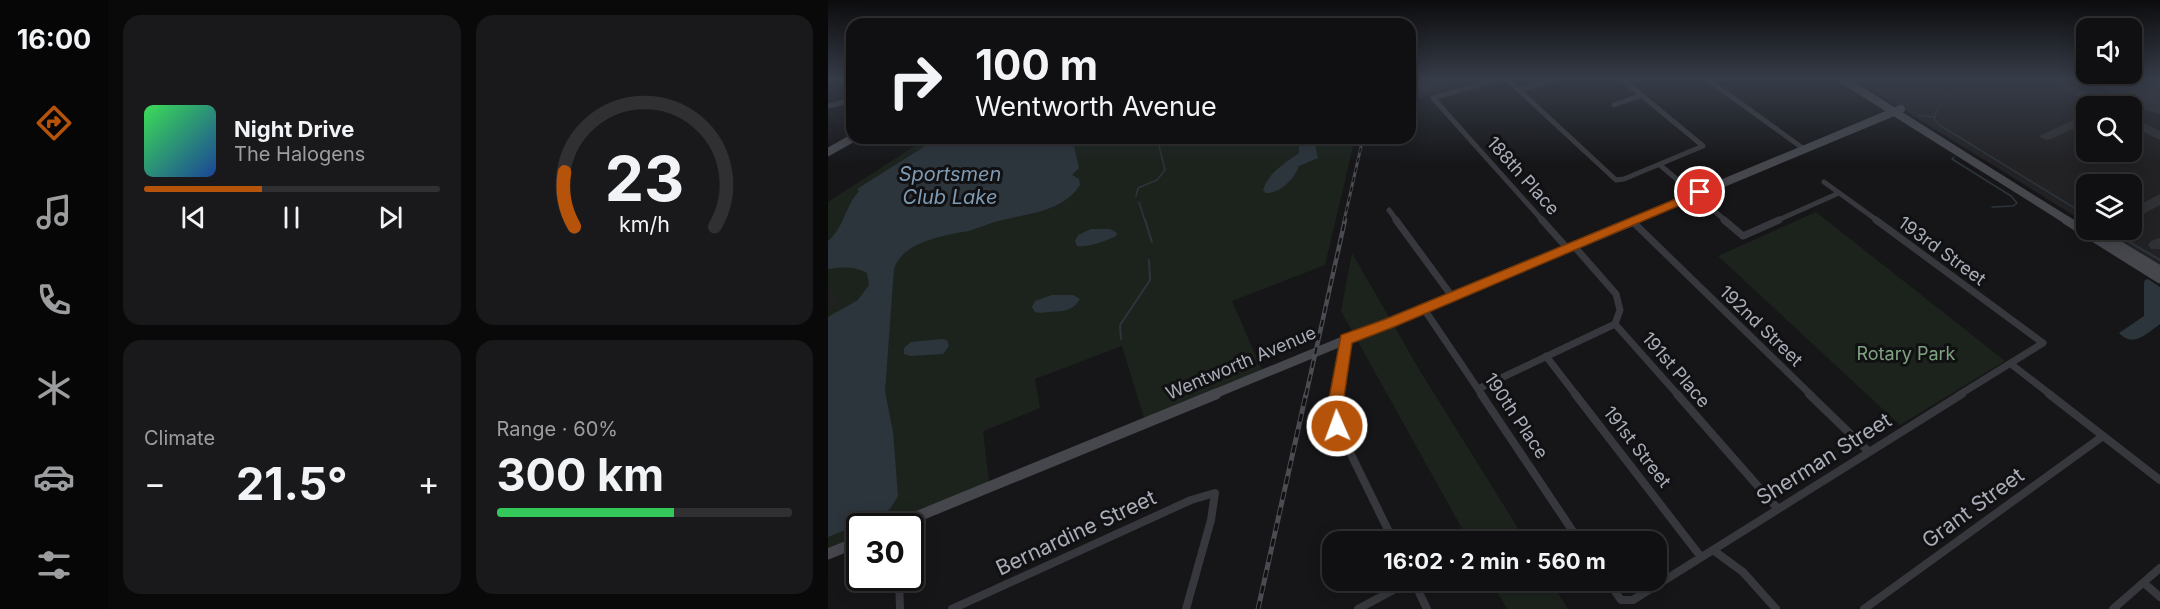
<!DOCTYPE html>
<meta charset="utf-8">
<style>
:root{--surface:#101012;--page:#19191b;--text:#f1f3f6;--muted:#9c9d9f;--line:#303032;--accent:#b45309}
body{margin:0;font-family:Inter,sans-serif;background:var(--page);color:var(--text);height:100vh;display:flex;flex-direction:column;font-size:22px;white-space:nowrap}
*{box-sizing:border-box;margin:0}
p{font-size:20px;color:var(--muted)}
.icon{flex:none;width:33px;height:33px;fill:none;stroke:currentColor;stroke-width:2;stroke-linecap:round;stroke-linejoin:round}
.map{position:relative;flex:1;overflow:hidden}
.drawer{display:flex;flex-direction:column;gap:15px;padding:15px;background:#09090a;width:720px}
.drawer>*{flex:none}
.top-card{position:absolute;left:18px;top:18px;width:570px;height:126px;border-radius:18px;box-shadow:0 3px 15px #0003,0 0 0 2px var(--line);background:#101012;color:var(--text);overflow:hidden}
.fabs{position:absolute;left:1248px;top:18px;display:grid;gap:12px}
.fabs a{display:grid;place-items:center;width:66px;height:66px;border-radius:12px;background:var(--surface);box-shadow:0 3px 15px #0003,0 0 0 2px var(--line);font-size:30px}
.speed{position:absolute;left:18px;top:513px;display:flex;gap:12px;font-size:30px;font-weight:700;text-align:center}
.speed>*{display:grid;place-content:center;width:78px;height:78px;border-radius:50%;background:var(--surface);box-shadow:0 3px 15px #0003,0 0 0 2px var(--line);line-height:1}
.speed .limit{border:3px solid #111;border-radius:9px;background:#fff;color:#111}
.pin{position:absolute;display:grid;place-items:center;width:51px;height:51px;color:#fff;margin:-26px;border:3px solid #fff;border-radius:50%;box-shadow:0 2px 6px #0007}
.me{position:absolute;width:66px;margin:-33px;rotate:358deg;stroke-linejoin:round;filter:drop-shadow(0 0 4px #0008)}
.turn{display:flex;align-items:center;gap:21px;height:126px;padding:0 30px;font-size:27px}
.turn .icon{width:78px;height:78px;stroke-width:2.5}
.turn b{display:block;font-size:42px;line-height:51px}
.big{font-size:45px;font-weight:700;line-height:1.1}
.drawer .tile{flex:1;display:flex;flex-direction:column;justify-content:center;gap:9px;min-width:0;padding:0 21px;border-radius:18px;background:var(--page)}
.drawer .dial{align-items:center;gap:0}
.dial svg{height:156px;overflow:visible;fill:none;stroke:var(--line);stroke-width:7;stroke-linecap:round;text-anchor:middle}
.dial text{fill:var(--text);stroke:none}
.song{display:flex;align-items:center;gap:18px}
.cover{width:72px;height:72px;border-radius:9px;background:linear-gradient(135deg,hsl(130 70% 55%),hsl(220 70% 35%))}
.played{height:6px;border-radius:3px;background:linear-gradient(90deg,var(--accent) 40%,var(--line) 40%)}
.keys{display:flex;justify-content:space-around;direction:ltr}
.heat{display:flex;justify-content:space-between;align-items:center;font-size:33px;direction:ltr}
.charge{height:9px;border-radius:4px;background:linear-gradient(90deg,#34c759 60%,var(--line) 0)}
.drawer .tiles{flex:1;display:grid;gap:15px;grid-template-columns:repeat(2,1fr)}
.trip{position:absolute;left:494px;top:531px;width:345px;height:60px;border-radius:18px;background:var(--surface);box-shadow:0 3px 15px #0003,0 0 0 2px var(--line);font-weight:700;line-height:60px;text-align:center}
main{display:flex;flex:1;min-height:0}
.dock{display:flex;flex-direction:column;width:108px;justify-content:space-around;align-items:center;background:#060607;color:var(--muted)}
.dock .icon{width:42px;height:42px}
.dock .current{color:var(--accent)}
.dock b{font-size:27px;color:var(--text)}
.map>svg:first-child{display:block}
.built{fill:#222225;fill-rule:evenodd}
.green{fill:#1c231d}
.water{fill:#2c353c}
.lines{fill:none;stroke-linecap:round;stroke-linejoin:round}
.stream-far1{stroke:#2c353c;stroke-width:1.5}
.stream{stroke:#2c353c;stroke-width:2}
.taxiway{fill:#303135;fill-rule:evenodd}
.runway{fill:#303135;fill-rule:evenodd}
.street-far2{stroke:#37383d;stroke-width:5}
.street-far1{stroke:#37383d;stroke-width:7}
.street{stroke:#37383d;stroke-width:8}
.secondary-far2{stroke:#45474d;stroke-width:8}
.secondary-far1{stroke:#45474d;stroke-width:9}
.secondary{stroke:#45474d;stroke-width:11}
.rail-far2-casing{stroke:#4a4c52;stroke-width:3}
.rail-far1-casing{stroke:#4a4c52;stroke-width:4.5}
.rail-casing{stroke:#4a4c52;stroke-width:5}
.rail-far2{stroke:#111113;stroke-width:1.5;stroke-dasharray:5;stroke-linecap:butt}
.rail-far1{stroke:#111113;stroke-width:2;stroke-dasharray:7;stroke-linecap:butt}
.rail{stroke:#111113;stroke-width:3;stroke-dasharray:8;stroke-linecap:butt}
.shaded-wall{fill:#212124}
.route{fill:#b45309;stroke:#753606;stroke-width:1.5}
.labels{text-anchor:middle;stroke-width:6;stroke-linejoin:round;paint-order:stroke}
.street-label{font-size:18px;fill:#a8adb8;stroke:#111113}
.park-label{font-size:18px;fill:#7fa381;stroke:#111113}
.water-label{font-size:20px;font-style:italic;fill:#7f9bb3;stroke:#111113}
.near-street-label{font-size:21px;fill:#a8adb8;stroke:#111113}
</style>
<main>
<nav class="dock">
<b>16:00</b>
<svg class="icon current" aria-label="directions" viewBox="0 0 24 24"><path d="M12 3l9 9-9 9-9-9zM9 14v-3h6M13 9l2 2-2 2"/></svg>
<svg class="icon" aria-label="music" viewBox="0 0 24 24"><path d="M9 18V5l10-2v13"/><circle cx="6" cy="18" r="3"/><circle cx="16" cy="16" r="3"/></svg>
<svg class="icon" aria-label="phone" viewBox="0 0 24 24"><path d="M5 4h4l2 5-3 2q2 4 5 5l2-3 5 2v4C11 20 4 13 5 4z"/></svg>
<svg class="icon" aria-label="climate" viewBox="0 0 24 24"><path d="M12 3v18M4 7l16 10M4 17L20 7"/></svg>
<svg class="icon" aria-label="car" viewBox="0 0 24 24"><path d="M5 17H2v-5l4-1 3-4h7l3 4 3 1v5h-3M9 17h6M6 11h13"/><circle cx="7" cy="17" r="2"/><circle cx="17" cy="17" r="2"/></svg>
<svg class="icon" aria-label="filters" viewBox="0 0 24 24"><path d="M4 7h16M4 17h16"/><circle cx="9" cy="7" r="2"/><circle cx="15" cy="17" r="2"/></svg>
</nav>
<section class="drawer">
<div class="tiles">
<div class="tile">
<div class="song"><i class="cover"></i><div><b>Night Drive</b><p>The Halogens</p></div></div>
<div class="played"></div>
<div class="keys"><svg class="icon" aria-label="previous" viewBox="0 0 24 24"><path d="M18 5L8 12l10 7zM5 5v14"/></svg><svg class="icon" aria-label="pause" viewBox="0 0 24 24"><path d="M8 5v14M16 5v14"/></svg><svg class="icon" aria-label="next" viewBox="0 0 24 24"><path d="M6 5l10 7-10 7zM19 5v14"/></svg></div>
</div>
<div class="tile dial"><svg viewBox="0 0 100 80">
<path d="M14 69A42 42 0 1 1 86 69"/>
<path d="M14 69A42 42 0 0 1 9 41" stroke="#b45309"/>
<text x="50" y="56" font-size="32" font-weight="700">23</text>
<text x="50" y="72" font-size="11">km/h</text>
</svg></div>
<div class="tile"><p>Climate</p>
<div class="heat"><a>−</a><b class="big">21.5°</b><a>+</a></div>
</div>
<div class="tile"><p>Range · 60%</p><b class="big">300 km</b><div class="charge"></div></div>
</div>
</section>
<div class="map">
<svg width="1332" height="609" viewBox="0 0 1332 609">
<rect width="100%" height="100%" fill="#161618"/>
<path class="built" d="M582 79H654L582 101Z
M1026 79H1332V268L1269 230H1304V184H1258V223ZM1258 106H1304V152H1258Z"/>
<path class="green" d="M99 138H527L497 265 404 301 434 370 316 418 294 346 207 379 212 408 155 431 161 482 51 526H32L31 535 0 548V202Z
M988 212 1177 361 1072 425 890 256Z
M524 253 592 371 698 541H641L513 311Z
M663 581H722L740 609H679Z"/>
<path class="water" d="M582 79H635L582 96Z
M110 138H244L251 168 244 175 251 179 252 185C235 211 203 213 175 220 163 222 152 228 140 231 117 235 74 242 66 269L57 391 65 432 70 496 62 509 43 520 0 537V317L30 300 41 285 39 273C27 266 14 267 0 269V241C16 228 17 206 31 191L29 189Z
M464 138H490L487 144 490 158 471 166C467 178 452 194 438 193L435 190C440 173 457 163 471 153V146L465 142Z
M263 229H282L289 233 288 236C278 241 259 248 249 246L247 241 250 235Z
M1320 279 1332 287V324C1318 334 1306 348 1291 333L1316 316V283L1317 280Z
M224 295H245L252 299C244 312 234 311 221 312 215 312 213 314 207 312L204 307 207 301Z
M114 339 119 340 121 346 115 354 82 356 76 354V348L83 342Z"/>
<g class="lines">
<path class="stream-far1" d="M1115 97 1156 79
M1111 105 1106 119 1113 126 1258 215
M1090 115 1105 117
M1126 157 1124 159 1183 196 1189 203 1185 206 1164 207
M308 196 310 188 329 180 337 170 329 138
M311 202 317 221"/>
<path class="stream" d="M317 220 324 242
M1281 230 1332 260
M293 339 292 325 322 280 321 260"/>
<path class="taxiway" d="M1217 79H1233L1279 103 1332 80V89L1292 106H1266Z
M1258 114V123L1223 139 1218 140 1211 136Z
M1304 117 1332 131V140L1304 126Z
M1332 194V205L1304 220V209Z
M1332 238V249H1323L1320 245 1323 241Z"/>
<path class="runway" d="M1267 79H1306L1332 92V114L1321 111 1271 86Z"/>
<path class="street-far2" d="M670 79 605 98 715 221
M679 79 788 180 796 179 875 146 794 79
M879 79 976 149
M691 90 726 79
M786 105 814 95
M0 106 24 100
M832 165 898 221
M996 182 1050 221
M561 210 569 221
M948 221 1011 193"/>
<path class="street-far1" d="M568 220 623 295
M714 220 739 248
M896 220 915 236 951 220
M1048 220 1215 343 1131 395
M804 221 983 395
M745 245 788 294 792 310 787 324 850 395
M596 309 654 395
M718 356 748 395
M1183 364 1223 395
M650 389 787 324
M508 395 518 339"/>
<path class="street" d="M509 394V426L566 542
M653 394 752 542
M747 394 873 557
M849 394 950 509
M981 394 1041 452
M1221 394 1332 480
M885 550 915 572 948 609
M71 578 72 609
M585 580 599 609
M779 580 793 600H805L1134 394
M1316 583 1332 597
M124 609 363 500 387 493 383 520 358 609
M530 609 584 580
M1036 609 1275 436
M1285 609 1332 568"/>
<path class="secondary-far2" d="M1014 79 1240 221
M0 152 25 138
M804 221 1073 109"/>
<path class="secondary-far1" d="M1238 220 1332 279
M1266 230 1332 270
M384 395 808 220"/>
<path class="secondary" d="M66 526 388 394
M0 554 32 541"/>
<defs>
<path id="rail-far2" d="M516 221 535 138"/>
<path id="rail-far1" d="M478 395 517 220"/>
<path id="rail" d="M430 609 478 394"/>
</defs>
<use href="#rail-far2" class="rail-far2-casing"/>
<use href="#rail-far1" class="rail-far1-casing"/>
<use href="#rail" class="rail-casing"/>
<use href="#rail-far2" class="rail-far2"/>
<use href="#rail-far1" class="rail-far1"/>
<use href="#rail" class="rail"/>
</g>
<path class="shaded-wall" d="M0 286 11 303 0 308Z"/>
<linearGradient id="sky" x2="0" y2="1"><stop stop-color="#0c0c0d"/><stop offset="0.48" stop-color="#363c48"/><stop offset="1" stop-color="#363c48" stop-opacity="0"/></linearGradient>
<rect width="1332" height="164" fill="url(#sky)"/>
<path class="route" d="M872 189 876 190V195L568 326 524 343 515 404 517 426 515 431 509 433 504 431 500 404 513 335 558 319Z"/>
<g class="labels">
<g class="street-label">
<text transform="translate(695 176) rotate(48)" y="6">188th Place</text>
<text transform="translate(1114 251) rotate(36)" y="6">193rd Street</text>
<text transform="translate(933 326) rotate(44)" y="6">192nd Street</text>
<text transform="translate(413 363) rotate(-23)" y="6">Wentworth Avenue</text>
<text transform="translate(848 370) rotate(49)" y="6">191st Place</text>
<text transform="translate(688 416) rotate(56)" y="6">190th Place</text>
<text transform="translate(809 447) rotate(52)" y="6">191st Street</text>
</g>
<g class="park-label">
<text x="1078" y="360">Rotary Park</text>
</g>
<g class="water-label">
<text x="122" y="181">Sportsmen<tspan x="122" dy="23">Club Lake</tspan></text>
</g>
<g class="near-street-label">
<text transform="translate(996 459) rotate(-32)" y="7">Sherman Street</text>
<text transform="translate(1145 508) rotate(-36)" y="7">Grant Street</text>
<text transform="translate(248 533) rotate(-25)" y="7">Bernardine Street</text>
</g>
</g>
</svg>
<div class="fabs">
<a><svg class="icon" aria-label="sound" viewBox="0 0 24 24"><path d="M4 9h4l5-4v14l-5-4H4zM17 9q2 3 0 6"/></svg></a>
<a><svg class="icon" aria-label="search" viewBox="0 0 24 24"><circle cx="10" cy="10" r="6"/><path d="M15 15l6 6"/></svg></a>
<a><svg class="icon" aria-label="layers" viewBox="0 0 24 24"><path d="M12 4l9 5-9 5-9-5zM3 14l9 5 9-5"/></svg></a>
</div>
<div class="speed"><div class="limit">30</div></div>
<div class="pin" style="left:872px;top:192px;background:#d93025"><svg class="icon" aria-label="arrive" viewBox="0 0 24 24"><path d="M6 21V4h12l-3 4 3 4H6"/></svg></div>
<svg class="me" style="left:509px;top:426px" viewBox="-20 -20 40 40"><circle r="17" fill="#b45309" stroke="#fff" stroke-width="3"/><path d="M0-11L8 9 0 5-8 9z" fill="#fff"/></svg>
<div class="trip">16:02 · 2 min · 560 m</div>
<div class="top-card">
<div class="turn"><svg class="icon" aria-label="right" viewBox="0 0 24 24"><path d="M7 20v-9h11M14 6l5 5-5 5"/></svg><div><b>100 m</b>Wentworth Avenue</div></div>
</div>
</div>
</main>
